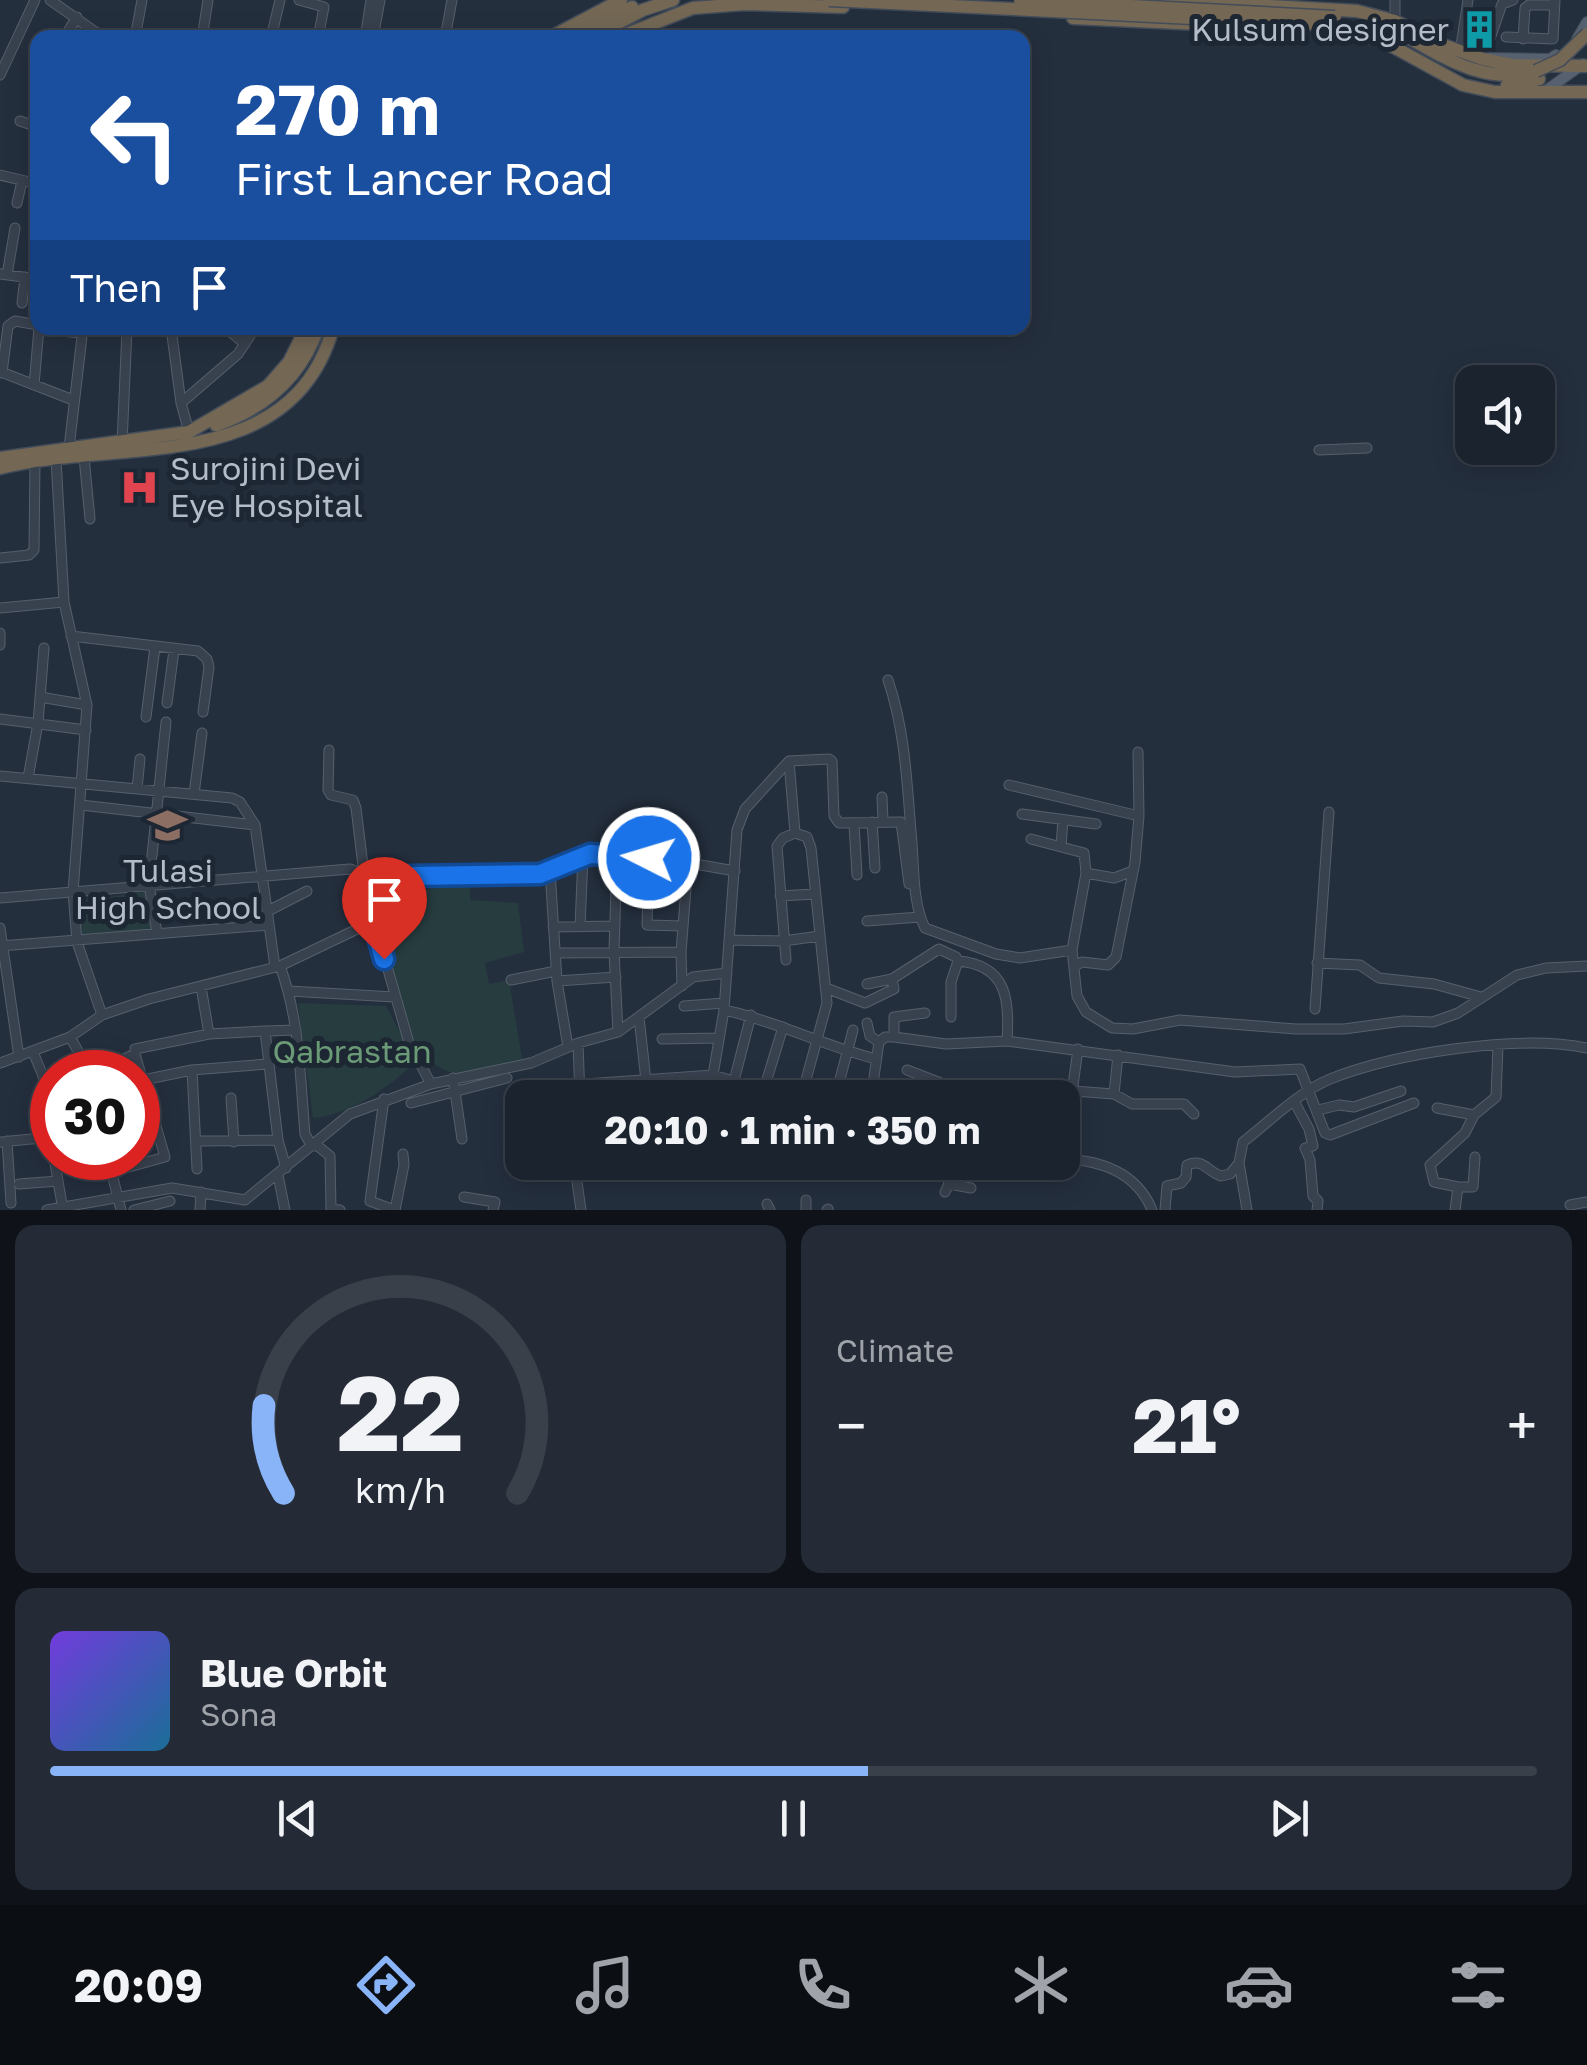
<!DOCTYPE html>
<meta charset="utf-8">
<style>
:root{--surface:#1b232e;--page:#242b36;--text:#f1f3f6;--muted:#a0a4aa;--line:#39404a;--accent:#8ab4f8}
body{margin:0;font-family:"Golos Text",sans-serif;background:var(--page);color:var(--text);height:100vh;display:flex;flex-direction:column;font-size:38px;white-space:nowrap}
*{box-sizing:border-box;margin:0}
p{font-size:32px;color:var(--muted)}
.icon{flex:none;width:55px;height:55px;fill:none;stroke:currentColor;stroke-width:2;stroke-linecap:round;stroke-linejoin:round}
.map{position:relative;height:1210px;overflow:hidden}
.sheet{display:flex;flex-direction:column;gap:15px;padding:15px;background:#0f1319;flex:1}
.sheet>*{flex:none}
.banner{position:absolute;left:30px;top:30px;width:1000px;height:305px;border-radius:20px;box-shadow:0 5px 25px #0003,0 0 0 2px var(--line);background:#1a4fa0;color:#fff;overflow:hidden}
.buttons{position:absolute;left:1455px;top:365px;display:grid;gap:20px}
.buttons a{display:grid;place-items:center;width:100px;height:100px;border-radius:20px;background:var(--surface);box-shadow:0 5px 25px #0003,0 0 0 2px var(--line);font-size:50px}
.speed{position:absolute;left:30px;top:1050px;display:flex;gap:20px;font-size:50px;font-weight:700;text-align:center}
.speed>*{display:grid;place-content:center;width:130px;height:130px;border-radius:50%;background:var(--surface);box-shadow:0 5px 25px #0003,0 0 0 2px var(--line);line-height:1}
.speed .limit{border:15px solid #d22;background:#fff;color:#111}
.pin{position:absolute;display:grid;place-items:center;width:85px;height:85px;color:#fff;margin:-102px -42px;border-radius:50% 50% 50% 0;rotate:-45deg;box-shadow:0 0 10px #0007}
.pin .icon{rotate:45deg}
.me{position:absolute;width:110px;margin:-55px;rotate:275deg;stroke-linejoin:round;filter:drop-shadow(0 0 8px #0008)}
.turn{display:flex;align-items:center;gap:35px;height:210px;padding:0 40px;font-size:45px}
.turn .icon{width:130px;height:130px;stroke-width:2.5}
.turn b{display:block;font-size:70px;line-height:85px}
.then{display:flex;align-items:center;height:95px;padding:0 40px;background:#0003;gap:20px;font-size:38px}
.big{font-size:75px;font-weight:700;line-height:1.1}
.sheet .widget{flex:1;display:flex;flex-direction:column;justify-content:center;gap:15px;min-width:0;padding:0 35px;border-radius:20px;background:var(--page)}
.sheet .dial{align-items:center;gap:0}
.dial svg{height:260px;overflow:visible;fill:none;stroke:var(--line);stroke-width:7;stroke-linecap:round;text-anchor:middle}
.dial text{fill:var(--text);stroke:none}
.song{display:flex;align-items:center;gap:30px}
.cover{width:120px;height:120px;border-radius:15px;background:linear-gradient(135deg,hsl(260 70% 55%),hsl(200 70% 35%))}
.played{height:10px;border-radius:5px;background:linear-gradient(90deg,var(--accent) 55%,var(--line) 55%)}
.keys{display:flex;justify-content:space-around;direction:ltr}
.heat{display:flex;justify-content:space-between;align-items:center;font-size:55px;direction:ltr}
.sheet .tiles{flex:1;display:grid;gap:15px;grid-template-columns:1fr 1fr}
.widget:last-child{grid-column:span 2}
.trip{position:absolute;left:505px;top:1080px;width:575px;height:100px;border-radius:20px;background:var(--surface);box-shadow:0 5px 25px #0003,0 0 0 2px var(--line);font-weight:700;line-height:100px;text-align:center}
.menu{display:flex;height:160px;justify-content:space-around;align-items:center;background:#0b0e12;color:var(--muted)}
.menu .icon{width:70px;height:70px}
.menu .on{color:var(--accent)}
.menu b{font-size:45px;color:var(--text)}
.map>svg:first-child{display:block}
.green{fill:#263c3f}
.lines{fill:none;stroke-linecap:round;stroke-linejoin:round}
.minor-casing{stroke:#565f6c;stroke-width:11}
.major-casing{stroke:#414a57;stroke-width:12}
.highway-casing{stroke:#434c59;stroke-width:15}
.minor{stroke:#38414e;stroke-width:9}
.major{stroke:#56606e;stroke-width:10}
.highway{stroke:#746855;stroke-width:12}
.highway-bridge-casing{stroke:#434c59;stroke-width:15;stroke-linecap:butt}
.highway-bridge{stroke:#746855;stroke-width:12}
.route-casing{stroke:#114b97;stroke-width:25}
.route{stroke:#1a73e8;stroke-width:18}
.labels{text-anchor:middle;stroke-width:10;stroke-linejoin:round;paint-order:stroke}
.poi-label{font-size:32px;fill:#b4bcc9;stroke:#1d2633;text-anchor:end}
.park-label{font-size:32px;fill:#6b9a76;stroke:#1d2633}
</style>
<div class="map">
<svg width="1587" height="1210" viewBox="0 0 1587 1210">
<rect width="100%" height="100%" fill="#242f3e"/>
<path class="green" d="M446 884H470V900L518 903 524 952 485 963 489 984 509 980 523 1064C502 1067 473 1077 454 1073 395 1060 391 950 386 902Z
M145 892 152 931 83 938 77 901Z
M298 1003 386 1006 402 1036 411 1066C385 1090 349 1115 313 1118Z"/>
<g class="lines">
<defs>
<path id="minor" d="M50 0 104 38
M299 0 324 7 318 38
M1395 0V21
M374 34 401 38
M1506 37 1553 39 1555 0
M64 38 77 17
M135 38 142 0
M202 38 208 0
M271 38 280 0
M365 38 371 0
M373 38 380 0
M445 38 452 0
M1523 39 1525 8 1529 5H1554
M1460 52 1468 0
M1483 59 1502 4 1513 0
M0 75 35 0
M20 121 38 127
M0 175 38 184
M17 203 22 181
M0 274 38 279
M7 275 15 228
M22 303 25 277
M171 328 181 403 189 432
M226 328 245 344
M60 331 82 333
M1 372 73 400
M2 373 8 326 15 321 38 325
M34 385 39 328
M181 403 238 354 255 328
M122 444 127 329
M69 448 83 328
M1319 450 1367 448
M84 457 90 519
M56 459 64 602 87 705 73 892 77 942 102 1015
M0 558 29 555 34 550 35 461
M0 608 64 602
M0 633V645
M71 636 198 651 207 659 209 667 203 712
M888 680C906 733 907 787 912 843 914 870 913 904 925 928L996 954 1020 958 1072 950
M40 697 87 705
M167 703 174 650
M146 717 155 647
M0 719 86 730
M329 750 328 790 331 795 353 800 356 808 364 874
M789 761 795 833
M0 776 232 798 240 802 255 825
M28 778 38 723 44 648
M1009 785 1139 816
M137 789 140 759
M194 794 202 733
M882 797 883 821
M81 805 255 825 275 967
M1022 814 1096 824
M872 822 875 868
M854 824 857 875
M1031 839 1084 853 1086 873 1072 950 1077 996 1086 1012 1112 1028 1133 1029 1180 1020 1296 1029H1344L1403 1021 1433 1022 1458 1013 1517 975 1546 968 1587 966
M1061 846 1063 820
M617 856 614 951 618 1032
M649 858 647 925 683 926
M550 870 557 981 568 1047
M1086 873 1114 878 1133 871
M780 896 815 894
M0 898 350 869 383 881
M268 911 307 891
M374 921 409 1043 431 1084
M867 921 920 917
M553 927 615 926
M580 927 583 855
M0 928 19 1057
M157 933 149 884 166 722
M729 940 783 941 820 936
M0 946 269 925
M555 953 681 952
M786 960 777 846 783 838 795 833 807 837 811 848 827 1003 801 1098
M1317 963 1360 965 1379 978 1434 984 1481 997
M280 966C300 1020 300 1078 305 1134L311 1145 319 1147 330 1156 331 1209 340 1210
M1075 966 1082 962 1108 965 1116 957 1135 862 1139 816 1138 752
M511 980 556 971
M557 981 616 977
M867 984 892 979 939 949 956 957 958 961C1007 965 1010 1000 1007 1041
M682 986 681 952 688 863
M201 987 209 1034
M826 988 865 1003 894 989 892 979
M289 991 394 997
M684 1006 724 1003
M1315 1009 1329 812
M724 1010C776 1021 824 1046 876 1059
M639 1017 646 1081
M951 1017V982L958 961
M867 1023 870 1036 879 1042
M265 1031 296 1030
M70 1037 90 1072
M894 1037V1017L925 1013
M662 1039 718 1038
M879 1042 885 1037H894L946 1044 1007 1041 1235 1072 1300 1069 1325 1133 1330 1135 1414 1103
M578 1043 580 1098
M33 1052 43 1076 52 1150
M135 1054V1049L209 1034 265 1031 278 1140 286 1168
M0 1063 70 1037 102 1015 149 999 280 966 374 921 372 900 376 886 383 881 409 875 541 874 590 853 672 860 735 871
M192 1070 197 1169
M907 1070 954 1088 1007 1086 1114 1094 1132 1104H1184L1194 1114
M94 1072 135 1054 165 1157 111 1172
M713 1075 724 1010 737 830 745 809 789 761 829 759 832 761 834 816 839 823 901 822 909 884
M716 1076 717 1098
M453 1078 462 1139
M672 1079 673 1098
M143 1080 192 1070 268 1064
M734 1081 751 1015
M542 1087 713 1075 790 1098
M764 1089 783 1027
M1072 1093 1078 1049
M1114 1094 1118 1055
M231 1098 234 1142
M835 1098 853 1030
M871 1098 879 1042
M384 1099 370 1201 394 1210
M411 1103 507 1078
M1295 1103 1309 1129 1313 1146 1305 1148 1310 1160 1313 1196 1318 1201 1317 1210
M1437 1108 1474 1115
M1318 1110 1339 1105 1354 1107 1401 1091
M7 1141 11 1203
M198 1141 278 1140
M0 1142 52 1137
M54 1158 63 1210
M108 1158 121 1210
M1062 1159C1101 1160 1137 1173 1152 1210
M578 1162 576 1175 581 1210
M944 1162 949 1184 945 1192
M621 1168 640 1162
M278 1175 285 1210
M19 1184 58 1181
M949 1184 971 1188
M1458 1187H1473L1475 1157
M464 1197 495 1202 493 1210
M806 1200V1210
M767 1204 770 1210
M1570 1205 1587 1202
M47 1210 172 1188 245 1200 350 1114 431 1084 531 1063 578 1043 618 1032 693 977 727 973
M134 1210 170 1201
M200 1210 201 1192
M395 1210 404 1165 403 1154
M827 1210 828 1209
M1165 1210 1167 1186 1181 1183 1186 1177 1187 1165C1203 1158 1207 1171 1221 1176L1230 1174 1239 1163
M1247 1210 1239 1163 1243 1142C1270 1121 1299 1092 1330 1079 1396 1053 1518 1034 1587 1048
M1455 1210 1458 1187 1434 1182 1430 1165 1465 1133 1474 1115 1496 1097 1498 1046"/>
<path id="major" d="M1577 39 1587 22
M1489 58 1550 59 1556 55
M1544 92 1583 64"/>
<path id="highway" d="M1161 0 1357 11 1395 21 1437 43 1483 59 1512 65 1587 66
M1073 18 1243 26
M1323 30 1379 39 1463 85 1495 92H1587
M1404 35C1447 59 1485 85 1536 71
M549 38 621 0
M572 38 632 7
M590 38 643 10 673 0
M617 38 693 8 744 4 843 7
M1507 85 1539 79
M216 425C265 408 301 377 318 328
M0 458 189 432 268 386 289 362 306 328
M0 468C116 438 291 478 333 328"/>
</defs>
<use href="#minor" class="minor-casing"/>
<use href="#major" class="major-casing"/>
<use href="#highway" class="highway-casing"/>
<use href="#minor" class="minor"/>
<use href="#major" class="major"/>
<use href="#highway" class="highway"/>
<defs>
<path id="highway-bridge" d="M829 0 1335 25
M1020 0 1335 17
M1536 71 1560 60 1587 34"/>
</defs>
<use href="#highway-bridge" class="highway-bridge-casing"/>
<use href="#highway-bridge" class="highway-bridge"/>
</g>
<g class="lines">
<defs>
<path id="route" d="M384 959C377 934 369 911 376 886L383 880 410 876 540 874 590 854 649 858"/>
</defs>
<use href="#route" class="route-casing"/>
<use href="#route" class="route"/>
</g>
<defs>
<symbol id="building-bare" viewBox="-9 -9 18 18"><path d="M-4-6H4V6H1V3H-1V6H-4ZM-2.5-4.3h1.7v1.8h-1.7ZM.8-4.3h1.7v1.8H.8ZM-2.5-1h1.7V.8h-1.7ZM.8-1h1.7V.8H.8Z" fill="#0f9aa8" stroke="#1d2633" stroke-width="2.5" paint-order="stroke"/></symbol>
<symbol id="hospital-bare" viewBox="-9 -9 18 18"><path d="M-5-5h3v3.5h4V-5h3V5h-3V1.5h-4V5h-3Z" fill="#e0444e" stroke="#1d2633" stroke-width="2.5" paint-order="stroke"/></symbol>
<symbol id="university-bare" viewBox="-9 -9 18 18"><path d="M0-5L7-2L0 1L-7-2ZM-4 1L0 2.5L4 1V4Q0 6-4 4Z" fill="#8d6e63" stroke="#1d2633" stroke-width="2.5" paint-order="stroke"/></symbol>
</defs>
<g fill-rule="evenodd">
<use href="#building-bare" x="1452" y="2" width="55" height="55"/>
<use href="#hospital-bare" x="112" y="460" width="55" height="55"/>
<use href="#university-bare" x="140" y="798" width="55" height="55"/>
</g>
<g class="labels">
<g class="poi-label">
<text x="1449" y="41">Kulsum designer</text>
<text x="170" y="480" text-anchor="start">Surojini Devi<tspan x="170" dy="37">Eye Hospital</tspan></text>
<text x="168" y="882" text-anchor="middle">Tulasi<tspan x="168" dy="37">High School</tspan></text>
</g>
<g class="park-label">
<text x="352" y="1063">Qabrastan</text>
</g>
</g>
</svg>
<div class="buttons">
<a><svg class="icon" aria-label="sound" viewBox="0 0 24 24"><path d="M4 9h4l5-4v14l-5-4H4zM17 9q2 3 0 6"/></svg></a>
</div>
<div class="speed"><div class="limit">30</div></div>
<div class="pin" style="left:384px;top:959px;background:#d93025"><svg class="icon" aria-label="arrive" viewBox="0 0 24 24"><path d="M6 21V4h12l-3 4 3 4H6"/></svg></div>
<svg class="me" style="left:649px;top:858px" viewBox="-20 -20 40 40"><circle r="17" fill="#1a73e8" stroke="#fff" stroke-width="3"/><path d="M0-11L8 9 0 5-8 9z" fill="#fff"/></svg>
<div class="trip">20:10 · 1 min · 350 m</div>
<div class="banner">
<div class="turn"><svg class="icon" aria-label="left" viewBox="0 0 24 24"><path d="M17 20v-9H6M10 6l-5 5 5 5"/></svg><div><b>270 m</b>First Lancer Road</div></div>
<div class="then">Then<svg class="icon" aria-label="arrive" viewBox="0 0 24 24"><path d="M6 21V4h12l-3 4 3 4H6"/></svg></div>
</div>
</div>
<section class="sheet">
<div class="tiles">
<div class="widget dial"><svg viewBox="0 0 100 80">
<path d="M14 69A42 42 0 1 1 86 69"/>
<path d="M14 69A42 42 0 0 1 8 42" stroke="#8ab4f8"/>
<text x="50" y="56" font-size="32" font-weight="700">22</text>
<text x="50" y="72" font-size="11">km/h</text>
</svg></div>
<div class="widget"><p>Climate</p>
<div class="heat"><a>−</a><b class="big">21°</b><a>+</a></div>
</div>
<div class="widget">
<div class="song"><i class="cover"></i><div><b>Blue Orbit</b><p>Sona</p></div></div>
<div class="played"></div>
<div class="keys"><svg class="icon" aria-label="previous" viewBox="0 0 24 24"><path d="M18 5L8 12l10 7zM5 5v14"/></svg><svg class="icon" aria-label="pause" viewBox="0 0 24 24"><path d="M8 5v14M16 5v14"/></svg><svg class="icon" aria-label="next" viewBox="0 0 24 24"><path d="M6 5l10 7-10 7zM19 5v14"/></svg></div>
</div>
</div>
</section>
<nav class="menu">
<b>20:09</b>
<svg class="icon on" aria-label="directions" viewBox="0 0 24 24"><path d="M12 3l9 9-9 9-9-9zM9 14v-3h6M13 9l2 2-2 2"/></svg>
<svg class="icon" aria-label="music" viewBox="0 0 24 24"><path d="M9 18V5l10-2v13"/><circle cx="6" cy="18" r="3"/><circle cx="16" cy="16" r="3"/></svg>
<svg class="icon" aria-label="phone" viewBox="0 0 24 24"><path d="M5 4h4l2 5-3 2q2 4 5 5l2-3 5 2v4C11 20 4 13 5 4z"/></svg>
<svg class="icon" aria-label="climate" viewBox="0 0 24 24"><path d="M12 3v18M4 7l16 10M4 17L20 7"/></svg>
<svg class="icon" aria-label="car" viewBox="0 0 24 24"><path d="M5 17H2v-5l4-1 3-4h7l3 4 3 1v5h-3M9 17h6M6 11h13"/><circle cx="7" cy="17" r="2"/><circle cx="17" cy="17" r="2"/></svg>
<svg class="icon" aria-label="filters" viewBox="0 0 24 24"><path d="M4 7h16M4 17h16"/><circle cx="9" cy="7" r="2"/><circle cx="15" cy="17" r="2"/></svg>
</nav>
